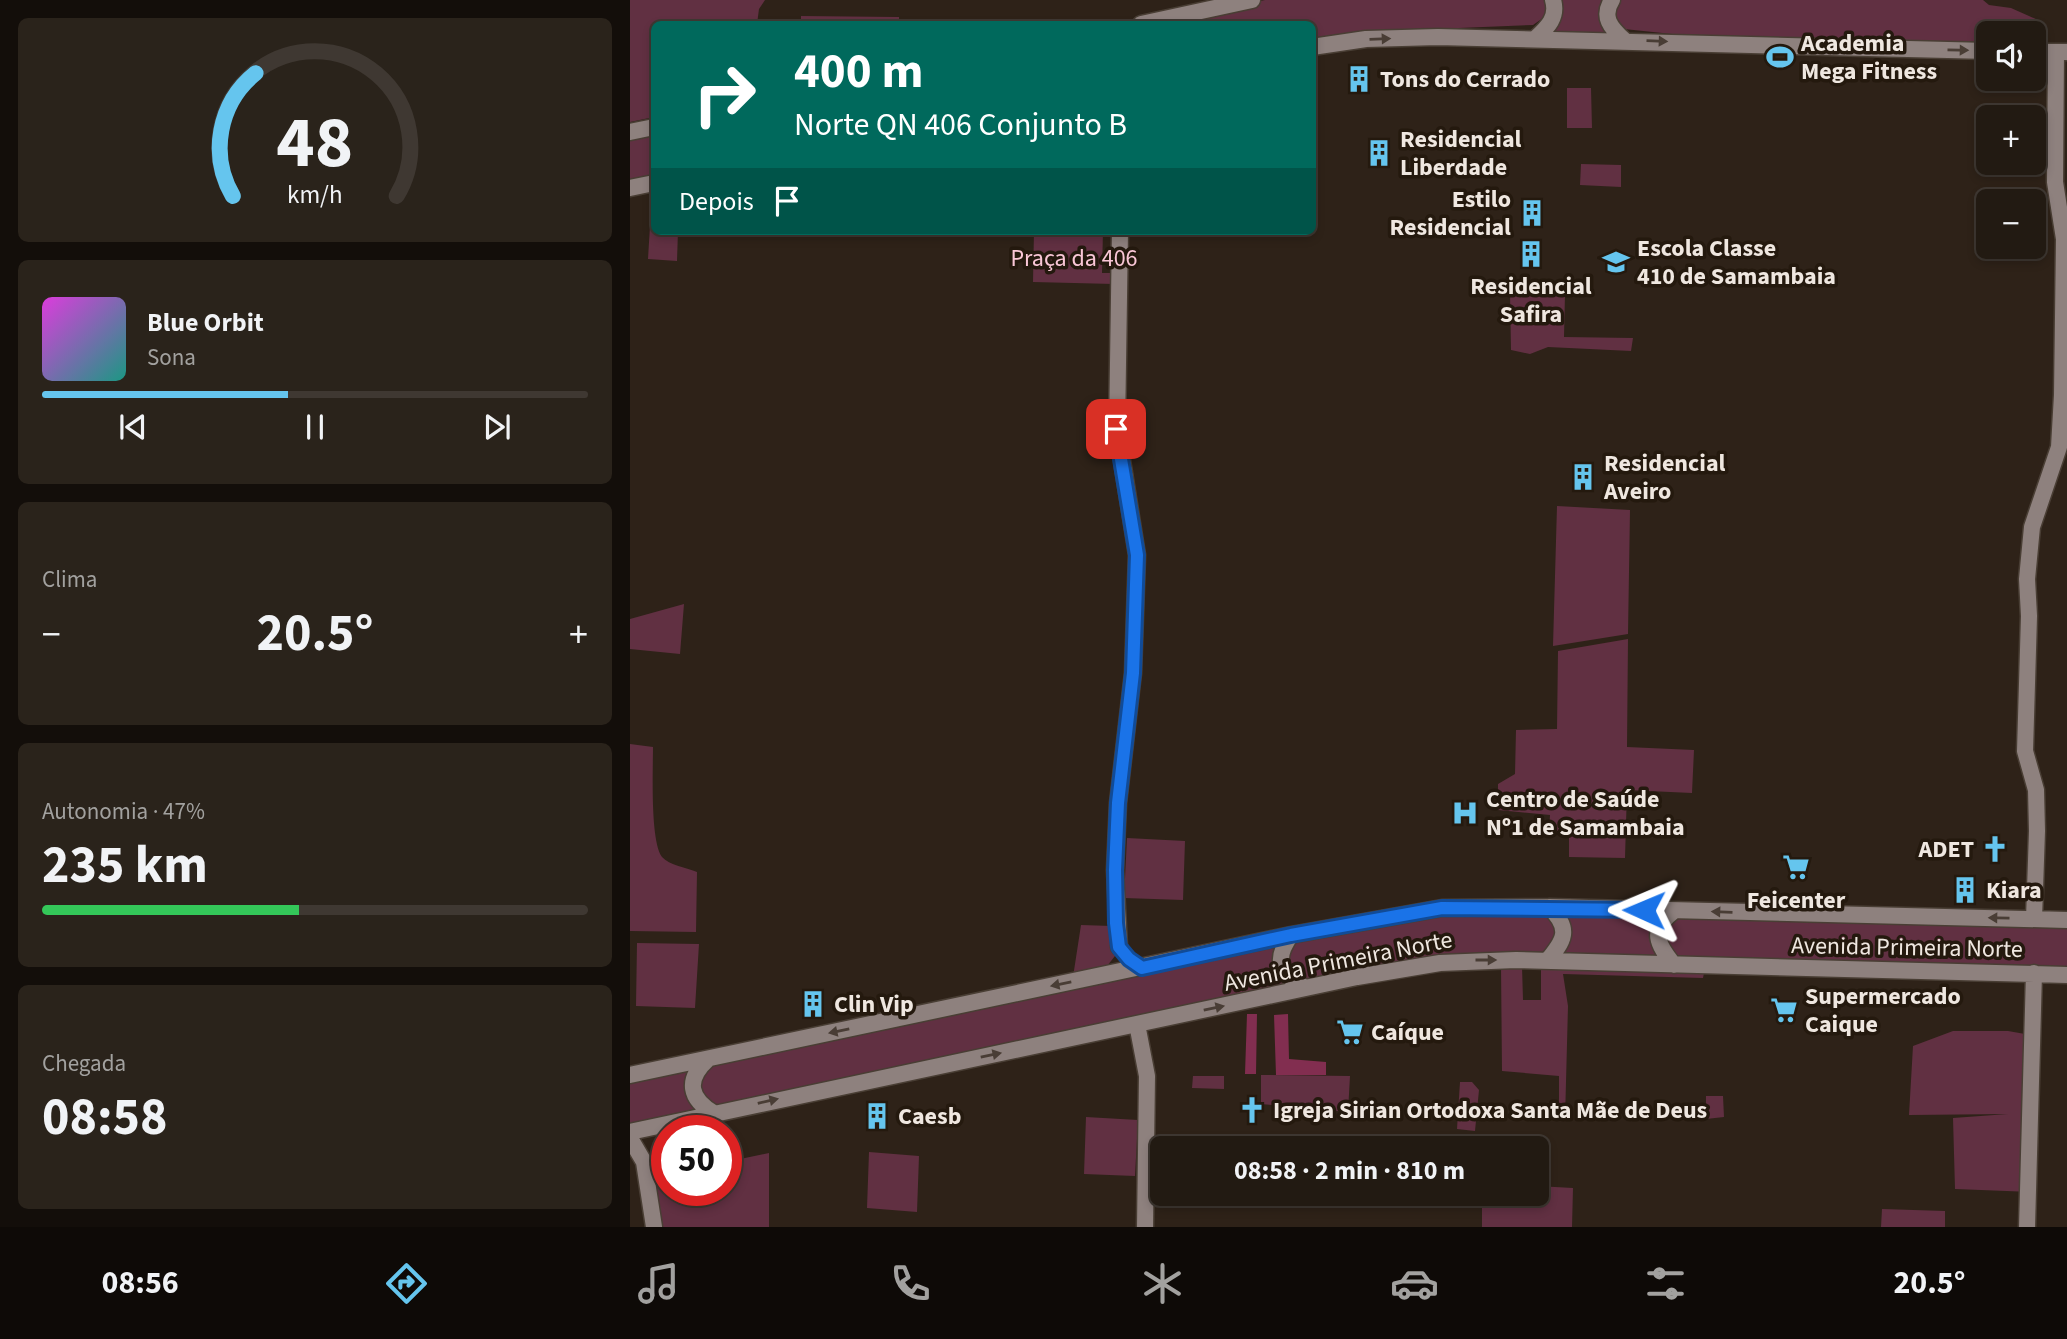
<!DOCTYPE html>
<html lang="pt">
<meta charset="utf-8">
<style>
:root{--surface:#221a12;--page:#2a231b;--text:#f1f3f6;--muted:#a2a19f;--line:#3f3832;--accent:#65c5ee}
body{margin:0;font-family:"Source Sans 3",sans-serif;background:var(--page);color:var(--text);height:100vh;display:flex;flex-direction:column;font-size:26px;white-space:nowrap}
*{box-sizing:border-box;margin:0}
p{font-size:23px;color:var(--muted)}
.icon{flex:none;width:38px;height:38px;fill:none;stroke:currentColor;stroke-width:2;stroke-linecap:round;stroke-linejoin:round}
.map{position:relative;flex:1;overflow:hidden}
.panel{display:flex;flex-direction:column;gap:18px;padding:18px;background:#130e0a;width:630px}
.panel>*{flex:none}
.hud{position:absolute;left:21px;top:21px;width:665px;height:214px;border-radius:10px;box-shadow:0 4px 10px #0003,0 0 0 2px var(--line);background:#00695c;color:#fff;overflow:hidden}
.tools{position:absolute;left:1346px;top:21px;display:grid;gap:14px}
.tools a{display:grid;place-items:center;width:70px;height:70px;border-radius:10px;background:var(--surface);box-shadow:0 4px 10px #0003,0 0 0 2px var(--line);font-size:35px}
.speed{position:absolute;left:21px;top:1115px;display:flex;gap:14px;font-size:35px;font-weight:700;text-align:center}
.speed>*{display:grid;place-content:center;width:91px;height:91px;border-radius:50%;background:var(--surface);box-shadow:0 4px 10px #0003,0 0 0 2px var(--line);line-height:1}
.speed .limit{border:10px solid #d22;background:#fff;color:#111}
.pin{position:absolute;display:grid;place-items:center;width:60px;height:60px;color:#fff;margin:-30px;border-radius:14px;box-shadow:0 4px 10px #0006}
.me{position:absolute;width:77px;margin:-38px;rotate:271deg;stroke-linejoin:round;filter:drop-shadow(0 0 5px #0008)}
.turn{display:flex;align-items:center;gap:24px;height:147px;padding:0 28px;font-size:32px}
.turn .icon{width:91px;height:91px;stroke-width:2.5}
.turn b{display:block;font-size:49px;line-height:60px}
.then{display:flex;align-items:center;height:66px;padding:0 28px;background:#0003;gap:14px;font-size:26px}
.big{font-size:52px;font-weight:700;line-height:1.1}
.panel .tile{flex:1;display:flex;flex-direction:column;justify-content:center;gap:10px;min-width:0;padding:0 24px;border-radius:10px;background:var(--page)}
.panel .dial{align-items:center;gap:0}
.dial svg{height:182px;overflow:visible;fill:none;stroke:var(--line);stroke-width:7;stroke-linecap:round;text-anchor:middle}
.dial text{fill:var(--text);stroke:none}
.song{display:flex;align-items:center;gap:21px}
.cover{width:84px;height:84px;border-radius:10px;background:linear-gradient(135deg,hsl(300 70% 55%),hsl(170 70% 35%))}
.played{height:7px;border-radius:4px;background:linear-gradient(90deg,var(--accent) 45%,var(--line) 45%)}
.keys{display:flex;justify-content:space-around;direction:ltr}
.heat{display:flex;justify-content:space-between;align-items:center;font-size:38px;direction:ltr}
.charge{height:10px;border-radius:5px;background:linear-gradient(90deg,#34c759 47%,var(--line) 0)}
.trip{position:absolute;left:520px;top:1136px;width:399px;height:70px;border-radius:10px;background:var(--surface);box-shadow:0 4px 10px #0003,0 0 0 2px var(--line);font-weight:700;line-height:70px;text-align:center}
.menu{display:flex;height:112px;justify-content:space-around;align-items:center;background:#0e0a07;color:var(--muted)}
.menu .icon{width:49px;height:49px}
.menu .on{color:var(--accent)}
.menu b{font-size:32px;color:var(--text)}
main{display:flex;flex:1;min-height:0}
.map>svg:first-child{display:block}
.green{fill:#613042}
.forest{fill:#822e50}
.lines{fill:none;stroke-linecap:round;stroke-linejoin:round}
.secondary-casing{stroke:#493e34;stroke-width:19}
.secondary{stroke:#8e817e;stroke-width:16}
.oneway{fill:#493d35}
.route-casing{stroke:#114b97;stroke-width:18}
.route{stroke:#1a73e8;stroke-width:12}
.labels{text-anchor:middle;stroke-width:7;stroke-linejoin:round;paint-order:stroke}
.poi-label{font-size:24px;font-weight:bold;fill:#efe7e0;stroke:#24190e;text-anchor:start}
.park-label{font-size:24px;fill:#fac7d7;stroke:#24190e}
.street-label{font-size:24px;fill:#efe7e0;stroke:#24190e}
</style>
<main>
<section class="panel">
<div class="tile dial"><svg viewBox="0 0 100 80">
<path d="M14 69A42 42 0 1 1 86 69"/>
<path d="M14 69A42 42 0 0 1 24 15" stroke="#65c5ee"/>
<text x="50" y="56" font-size="32" font-weight="700">48</text>
<text x="50" y="72" font-size="11">km/h</text>
</svg></div>
<div class="tile">
<div class="song"><i class="cover"></i><div><b>Blue Orbit</b><p>Sona</p></div></div>
<div class="played"></div>
<div class="keys"><svg class="icon" aria-label="previous" viewBox="0 0 24 24"><path d="M18 5L8 12l10 7zM5 5v14"/></svg><svg class="icon" aria-label="pause" viewBox="0 0 24 24"><path d="M8 5v14M16 5v14"/></svg><svg class="icon" aria-label="next" viewBox="0 0 24 24"><path d="M6 5l10 7-10 7zM19 5v14"/></svg></div>
</div>
<div class="tile"><p>Clima</p>
<div class="heat"><a>−</a><b class="big">20.5°</b><a>+</a></div>
</div>
<div class="tile"><p>Autonomia · 47%</p><b class="big">235 km</b><div class="charge"></div></div>
<div class="tile"><p>Chegada</p><b class="big">08:58</b></div>
</section>
<div class="map">
<svg width="1437" height="1227" viewBox="0 0 1437 1227">
<rect width="100%" height="100%" fill="#2e2218"/>
<path class="green" d="M0 0H135L129 9 127 24H24V117L0 122Z
M635 0H915L918 6 913 18 903 25 756 31 683 39 682 24H524Z
M928 0H973C968 13 972 23 979 34L920 33Z
M984 0H1353L1359 5 1381 8 1408 20 1406 36 1404 38V33H1358V45L1042 34 994 29 985 20Z
M171 16 269 17V24H171Z
M937 88H961L962 128H937Z
M24 132V179L0 185V138Z
M951 164 991 165V187L950 185Z
M21 209H24V231H48L47 261 18 259Z
M404 231H473L472 273H484V284L403 282Z
M880 292 935 294 934 337 1003 338 1001 351 918 347 900 354 881 350Z
M927 506 1000 510 998 634 923 646Z
M54 604 50 654 0 649V619Z
M998 639 997 747 1064 750 1062 793 997 790 995 858 939 857V832L919 831 920 815 868 810V784L885 774 886 730 927 729 928 651Z
M0 744 23 747C23 770 20 841 32 857 39 865 57 868 67 872L66 932 0 931Z
M497 838 555 841 553 900 494 898Z
M812 906 1437 919V969L811 958 0 1127V1074Z
M451 925 482 926 485 956 477 966 443 977Z
M7 943 69 944 65 1008 6 1006Z
M871 966H892L893 1000H911V967L1074 973 1073 978 933 974 938 1006 935 1120 929 1118V1076L872 1071Z
M1323 1031H1378L1395 1034 1402 1192 1325 1189 1323 1118 1378 1114 1279 1115 1283 1046Z
M631 1075 720 1076 718 1112 631 1104Z
M563 1076H594V1089L562 1088Z
M830 1082H842L849 1090 845 1131 827 1129Z
M1076 1096H1093L1094 1117 1076 1119Z
M456 1117 508 1120 505 1176 454 1174Z
M626 1136H637L642 1141 641 1148H589V1145Z
M239 1152 289 1156 287 1212 237 1208Z
M139 1153V1227H31L25 1179 37 1176V1190H96V1162Z
M907 1186 943 1188 942 1227H852V1194H906Z
M587 1194H640L639 1205 587 1199Z
M1252 1209 1315 1211V1227H1251Z"/>
<path class="forest" d="M617 1014H627L626 1074H615Z
M658 1014 659 1059 696 1062V1075H646L644 1015Z"/>
<g class="lines">
<defs>
<path id="secondary" d="M982 0C971 17 981 28 994 40
M511 24 622 0
M906 38C918 27 928 17 923 0
M682 47 736 39 808 37 1358 51
M1404 52H1437
M0 132 24 127
M0 188 24 183
M1044 911C1019 930 1027 944 1044 965
M1404 919 1407 831 1406 790 1395 751 1399 616 1397 579 1402 527 1429 447 1432 395 1434 239 1425 182 1426 52
M661 935C642 962 651 973 675 988
M489 947 485 870 488 803 503 673 507 555 487 429 490 231
M917 961C934 941 942 929 919 907
M507 1024 517 1076 515 1227
M78 1059C55 1080 59 1099 85 1114
M0 1075 661 935 812 908 919 907 1437 920
M0 1132 727 977 810 963 886 960 1437 975
M0 1138 14 1162 24 1227
M1397 1227 1404 973"/>
</defs>
<use href="#secondary" class="secondary-casing"/>
<use href="#secondary" class="secondary"/>
</g>
<defs><path id="oneway-solid" d="M-6-.8H1V-3.2L6.5 0L1 3.2V.8H-6Z" transform="scale(1.75)"/></defs>
<g class="oneway">
<use href="#oneway-solid" transform="translate(750 39) rotate(-2)"/>
<use href="#oneway-solid" transform="translate(1027 41) rotate(2)"/>
<use href="#oneway-solid" transform="translate(1328 50) rotate(1)"/>
<use href="#oneway-solid" transform="translate(1092 912) rotate(-178)"/>
<use href="#oneway-solid" transform="translate(1369 918) rotate(-179)"/>
<use href="#oneway-solid" transform="translate(856 960)"/>
<use href="#oneway-solid" transform="translate(431 984) rotate(169)"/>
<use href="#oneway-solid" transform="translate(584 1008) rotate(-12)"/>
<use href="#oneway-solid" transform="translate(209 1031) rotate(168)"/>
<use href="#oneway-solid" transform="translate(361 1055) rotate(-12)"/>
<use href="#oneway-solid" transform="translate(138 1101) rotate(-13)"/>
</g>
<g class="lines">
<defs>
<path id="route" d="M486 429 507 555 503 673 488 803 485 870 486 923 489 947 499 959 512 968 661 935 812 908 1014 910"/>
</defs>
<use href="#route" class="route-casing"/>
<use href="#route" class="route"/>
</g>
<defs>
<symbol id="stadium-bare" viewBox="-9 -9 18 18"><path d="M0-5a6.5 5 0 1 0 0 10a6.5 5 0 1 0 0-10ZM-3.5-1.8h7v3.6h-7Z" fill="#65c5ee" stroke="#24190e" stroke-width="2.5" paint-order="stroke"/></symbol>
<symbol id="building-bare" viewBox="-9 -9 18 18"><path d="M-4-6H4V6H1V3H-1V6H-4ZM-2.5-4.3h1.7v1.8h-1.7ZM.8-4.3h1.7v1.8H.8ZM-2.5-1h1.7V.8h-1.7ZM.8-1h1.7V.8H.8Z" fill="#65c5ee" stroke="#24190e" stroke-width="2.5" paint-order="stroke"/></symbol>
<symbol id="school-bare" viewBox="-9 -9 18 18"><path d="M0-5L7-2L0 1L-7-2ZM-4 1L0 2.5L4 1V4Q0 6-4 4Z" fill="#65c5ee" stroke="#24190e" stroke-width="2.5" paint-order="stroke"/></symbol>
<symbol id="hospital-bare" viewBox="-9 -9 18 18"><path d="M-5-5h3v3.5h4V-5h3V5h-3V1.5h-4V5h-3Z" fill="#65c5ee" stroke="#24190e" stroke-width="2.5" paint-order="stroke"/></symbol>
<symbol id="church-bare" viewBox="-9 -9 18 18"><path d="M-1.2-6h2.4v3.5h3.3v2.4h-3.3V6h-2.4V-.1h-3.3v-2.4h3.3Z" fill="#65c5ee" stroke="#24190e" stroke-width="2.5" paint-order="stroke"/></symbol>
<symbol id="supermarket-bare" viewBox="-9 -9 18 18"><path d="M-6-5.5h2.5l.6 2H6L4.5 2H-2.5L-4.4-4H-6ZM-1.5 3.2a1.3 1.3 0 1 0 .1 0ZM3 3.2a1.3 1.3 0 1 0 .1 0Z" fill="#65c5ee" stroke="#24190e" stroke-width="2.5" paint-order="stroke"/></symbol>
</defs>
<g fill-rule="evenodd">
<use href="#stadium-bare" x="1131" y="38" width="38" height="38"/>
<use href="#building-bare" x="710" y="60" width="38" height="38"/>
<use href="#building-bare" x="730" y="134" width="38" height="38"/>
<use href="#building-bare" x="883" y="194" width="38" height="38"/>
<use href="#building-bare" x="882" y="235" width="38" height="38"/>
<use href="#school-bare" x="967" y="243" width="38" height="38"/>
<use href="#building-bare" x="934" y="458" width="38" height="38"/>
<use href="#hospital-bare" x="816" y="794" width="38" height="38"/>
<use href="#church-bare" x="1346" y="830" width="38" height="38"/>
<use href="#supermarket-bare" x="1147" y="848" width="38" height="38"/>
<use href="#building-bare" x="1316" y="871" width="38" height="38"/>
<use href="#building-bare" x="164" y="985" width="38" height="38"/>
<use href="#supermarket-bare" x="1135" y="991" width="38" height="38"/>
<use href="#supermarket-bare" x="701" y="1013" width="38" height="38"/>
<use href="#church-bare" x="603" y="1091" width="38" height="38"/>
<use href="#building-bare" x="228" y="1097" width="38" height="38"/>
</g>
<g class="labels">
<g class="poi-label">
<text x="1171" y="51">Academia<tspan x="1171" dy="28">Mega Fitness</tspan></text>
<text x="750" y="87">Tons do Cerrado</text>
<text x="770" y="147">Residencial<tspan x="770" dy="28">Liberdade</tspan></text>
<text x="881" y="207" text-anchor="end">Estilo<tspan x="881" dy="28">Residencial</tspan></text>
<text x="1007" y="256">Escola Classe<tspan x="1007" dy="28">410 de Samambaia</tspan></text>
<text x="901" y="294" text-anchor="middle">Residencial<tspan x="901" dy="28">Safira</tspan></text>
<text x="974" y="471">Residencial<tspan x="974" dy="28">Aveiro</tspan></text>
<text x="856" y="807">Centro de Saúde<tspan x="856" dy="28">Nº1 de Samambaia</tspan></text>
<text x="1344" y="857" text-anchor="end">ADET</text>
<text x="1356" y="898">Kiara</text>
<text x="1166" y="908" text-anchor="middle">Feicenter</text>
<text x="1175" y="1004">Supermercado<tspan x="1175" dy="28">Caique</tspan></text>
<text x="204" y="1012">Clin Vip</text>
<text x="741" y="1040">Caíque</text>
<text x="643" y="1118">Igreja Sirian Ortodoxa Santa Mãe de Deus</text>
<text x="268" y="1124">Caesb</text>
</g>
<g class="park-label">
<text x="444" y="266">Praça da 406</text>
</g>
<g class="street-label">
<text transform="translate(1277 947) rotate(1)" y="8">Avenida Primeira Norte</text>
<text transform="translate(708 961) rotate(-11)" y="8">Avenida Primeira Norte</text>
</g>
</g>
</svg>
<div class="tools">
<a><svg class="icon" aria-label="sound" viewBox="0 0 24 24"><path d="M4 9h4l5-4v14l-5-4H4zM17 9q2 3 0 6"/></svg></a>
<a>+</a>
<a>−</a>
</div>
<div class="speed"><div class="limit">50</div></div>
<div class="pin" style="left:486px;top:429px;background:#d93025"><svg class="icon" aria-label="arrive" viewBox="0 0 24 24"><path d="M6 21V4h12l-3 4 3 4H6"/></svg></div>
<svg class="me" style="left:1014px;top:910px" viewBox="-20 -20 40 40"><path d="M0-17L14 15 0 8-14 15z" fill="#1a73e8" stroke="#fff" stroke-width="4"/></svg>
<div class="trip">08:58 · 2 min · 810 m</div>
<div class="hud">
<div class="turn"><svg class="icon" aria-label="right" viewBox="0 0 24 24"><path d="M7 20v-9h11M14 6l5 5-5 5"/></svg><div><b>400 m</b>Norte QN 406 Conjunto B</div></div>
<div class="then">Depois<svg class="icon" aria-label="arrive" viewBox="0 0 24 24"><path d="M6 21V4h12l-3 4 3 4H6"/></svg></div>
</div>
</div>
</main>
<nav class="menu">
<b>08:56</b>
<svg class="icon on" aria-label="directions" viewBox="0 0 24 24"><path d="M12 3l9 9-9 9-9-9zM9 14v-3h6M13 9l2 2-2 2"/></svg>
<svg class="icon" aria-label="music" viewBox="0 0 24 24"><path d="M9 18V5l10-2v13"/><circle cx="6" cy="18" r="3"/><circle cx="16" cy="16" r="3"/></svg>
<svg class="icon" aria-label="phone" viewBox="0 0 24 24"><path d="M5 4h4l2 5-3 2q2 4 5 5l2-3 5 2v4C11 20 4 13 5 4z"/></svg>
<svg class="icon" aria-label="climate" viewBox="0 0 24 24"><path d="M12 3v18M4 7l16 10M4 17L20 7"/></svg>
<svg class="icon" aria-label="car" viewBox="0 0 24 24"><path d="M5 17H2v-5l4-1 3-4h7l3 4 3 1v5h-3M9 17h6M6 11h13"/><circle cx="7" cy="17" r="2"/><circle cx="17" cy="17" r="2"/></svg>
<svg class="icon" aria-label="filters" viewBox="0 0 24 24"><path d="M4 7h16M4 17h16"/><circle cx="9" cy="7" r="2"/><circle cx="15" cy="17" r="2"/></svg>
<b>20.5°</b>
</nav>
